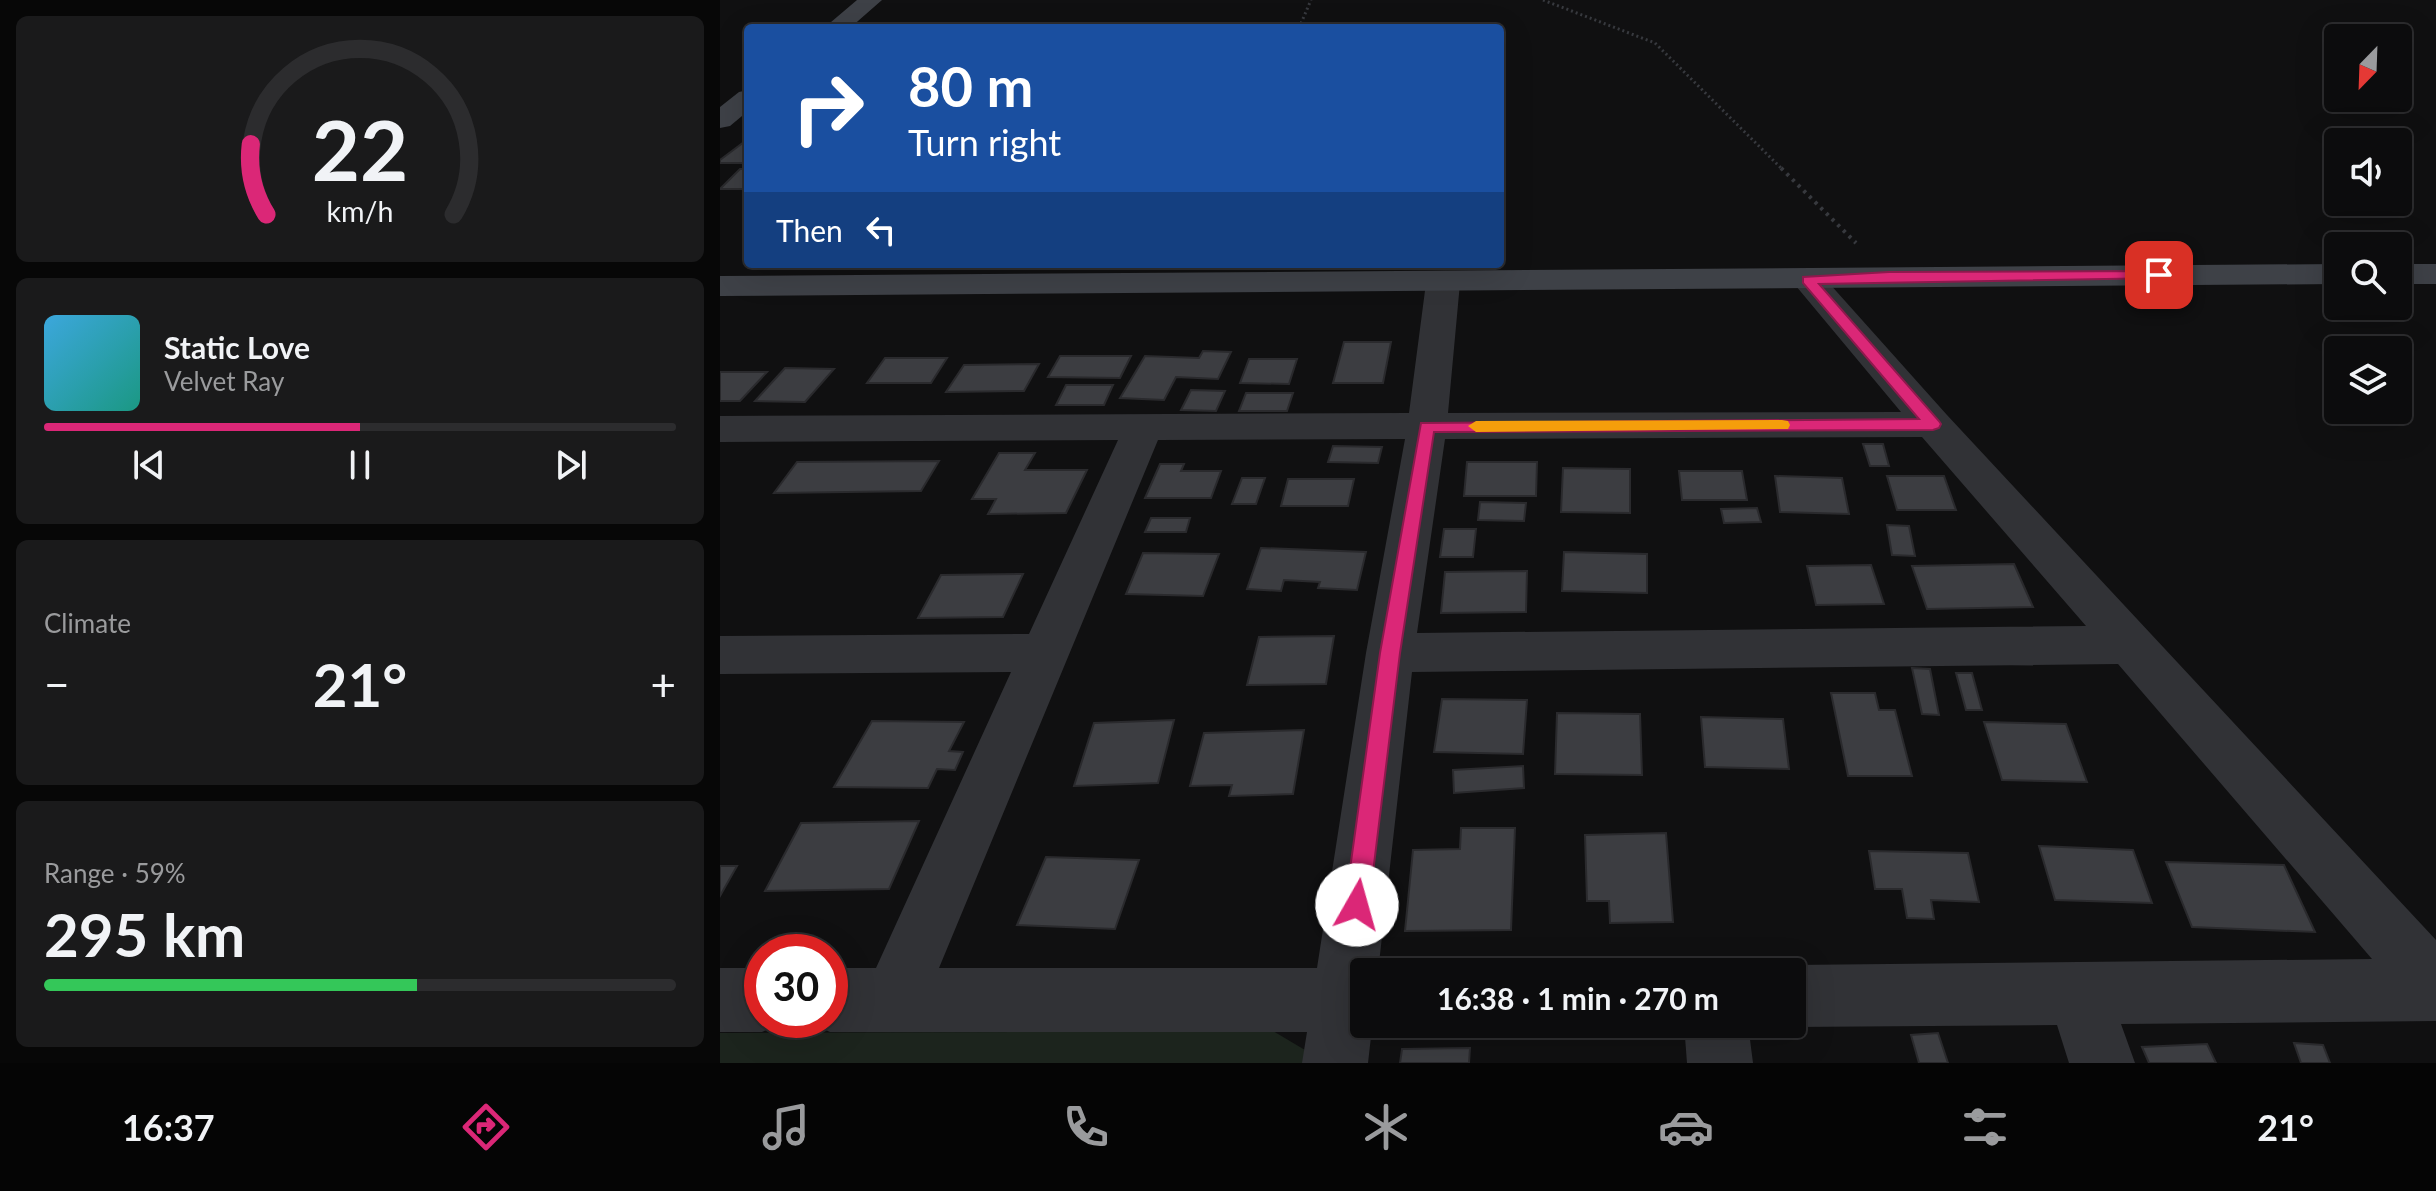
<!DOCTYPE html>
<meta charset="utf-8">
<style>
:root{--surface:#0c0c0d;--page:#1a1a1b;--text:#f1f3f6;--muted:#9a9b9d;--line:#2c2c2e;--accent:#db2777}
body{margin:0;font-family:Lato,sans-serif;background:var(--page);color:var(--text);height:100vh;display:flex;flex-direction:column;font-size:30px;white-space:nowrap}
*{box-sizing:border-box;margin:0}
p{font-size:26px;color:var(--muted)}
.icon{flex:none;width:44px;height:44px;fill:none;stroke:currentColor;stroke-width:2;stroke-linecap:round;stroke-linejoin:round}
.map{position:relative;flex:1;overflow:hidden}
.panel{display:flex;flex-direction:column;gap:16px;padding:16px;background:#070707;width:720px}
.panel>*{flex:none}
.top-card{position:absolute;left:24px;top:24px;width:760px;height:244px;border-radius:8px;box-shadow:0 8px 32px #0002,0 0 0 2px var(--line);background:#1a4fa0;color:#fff;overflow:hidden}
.needle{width:52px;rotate:203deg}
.tools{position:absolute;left:1604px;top:24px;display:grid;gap:16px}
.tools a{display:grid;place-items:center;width:88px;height:88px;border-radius:8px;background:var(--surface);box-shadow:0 8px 32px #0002,0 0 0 2px var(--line);font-size:40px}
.speed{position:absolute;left:24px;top:934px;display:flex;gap:16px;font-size:40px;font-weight:700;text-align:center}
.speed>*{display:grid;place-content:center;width:104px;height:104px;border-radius:50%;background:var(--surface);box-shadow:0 8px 32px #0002,0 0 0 2px var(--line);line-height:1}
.speed .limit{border:12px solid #d22;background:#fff;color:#111}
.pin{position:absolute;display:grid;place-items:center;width:68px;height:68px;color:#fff;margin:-34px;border-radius:16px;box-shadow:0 4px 12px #0006}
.me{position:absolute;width:88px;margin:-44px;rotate:7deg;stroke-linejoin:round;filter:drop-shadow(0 0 6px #0008)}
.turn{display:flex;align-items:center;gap:28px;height:168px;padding:0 32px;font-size:36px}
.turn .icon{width:104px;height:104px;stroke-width:2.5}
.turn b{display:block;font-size:56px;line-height:68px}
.then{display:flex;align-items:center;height:76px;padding:0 32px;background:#0003;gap:16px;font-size:30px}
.big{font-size:60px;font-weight:700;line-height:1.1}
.panel .card{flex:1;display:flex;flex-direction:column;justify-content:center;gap:12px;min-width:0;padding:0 28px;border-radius:12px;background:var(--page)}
.panel .dial{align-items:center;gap:0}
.dial svg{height:208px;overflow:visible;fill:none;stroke:var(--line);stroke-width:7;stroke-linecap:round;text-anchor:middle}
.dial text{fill:var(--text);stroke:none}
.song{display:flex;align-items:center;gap:24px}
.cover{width:96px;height:96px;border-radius:12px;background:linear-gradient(135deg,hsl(200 70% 55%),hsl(170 70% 35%))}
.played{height:8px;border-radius:4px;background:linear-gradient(90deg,var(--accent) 50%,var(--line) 50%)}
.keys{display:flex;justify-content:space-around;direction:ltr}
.heat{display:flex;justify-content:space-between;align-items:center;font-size:44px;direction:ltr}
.charge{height:12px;border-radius:6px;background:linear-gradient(90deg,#34c759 59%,var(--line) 0)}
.trip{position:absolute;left:630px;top:958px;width:456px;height:80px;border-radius:8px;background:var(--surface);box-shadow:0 8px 32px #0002,0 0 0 2px var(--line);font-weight:700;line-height:80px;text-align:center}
.tabs{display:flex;height:128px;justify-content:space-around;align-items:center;background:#050505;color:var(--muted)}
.tabs .icon{width:56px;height:56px}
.tabs .active{color:var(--accent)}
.tabs b{font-size:36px;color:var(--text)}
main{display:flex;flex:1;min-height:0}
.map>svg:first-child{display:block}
.green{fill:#1c241d}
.building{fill:#3c3d41;stroke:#2a2a2d;stroke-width:2}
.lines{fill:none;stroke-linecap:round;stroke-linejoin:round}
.path-far1{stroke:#37393e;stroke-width:3;stroke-dasharray:2 3;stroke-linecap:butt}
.path{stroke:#37393e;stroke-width:4;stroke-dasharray:3 5;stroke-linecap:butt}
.street{fill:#313236;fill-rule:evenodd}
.secondary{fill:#3e4147;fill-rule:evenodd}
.route{fill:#db2777;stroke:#8e194d;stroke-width:2}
.slow{fill:#f59e0b}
</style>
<main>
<section class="panel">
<div class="card dial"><svg viewBox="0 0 100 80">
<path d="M14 69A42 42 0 1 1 86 69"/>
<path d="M14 69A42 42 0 0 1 8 42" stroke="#db2777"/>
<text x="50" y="56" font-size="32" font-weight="700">22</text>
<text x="50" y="72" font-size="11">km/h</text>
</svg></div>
<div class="card">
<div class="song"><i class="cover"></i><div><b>Static Love</b><p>Velvet Ray</p></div></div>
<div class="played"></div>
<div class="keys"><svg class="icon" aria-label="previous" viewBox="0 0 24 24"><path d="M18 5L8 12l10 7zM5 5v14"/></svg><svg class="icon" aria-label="pause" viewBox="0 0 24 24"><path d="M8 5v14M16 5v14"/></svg><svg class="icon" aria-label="next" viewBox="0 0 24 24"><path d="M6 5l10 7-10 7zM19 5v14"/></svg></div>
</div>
<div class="card"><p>Climate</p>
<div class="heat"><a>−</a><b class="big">21°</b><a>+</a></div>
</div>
<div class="card"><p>Range · 59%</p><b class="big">295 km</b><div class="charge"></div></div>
</section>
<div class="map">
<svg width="1716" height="1063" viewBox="0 0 1716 1063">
<rect width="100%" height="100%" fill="#101011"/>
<path class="green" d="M553 1031 585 1050 583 1063H0V1033Z"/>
<path class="building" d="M28 139V163H0V160Z
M20 169H28V189H0Z
M624 342H671L663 383H613Z
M483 351 511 352 498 379 456 377 444 400 400 398 425 356 479 358Z
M340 356H411L400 378 328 377Z
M165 358H227L211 383H147Z
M529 359H577L569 384 520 383Z
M319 364 304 391 226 392 244 365Z
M65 368 114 369 85 402 35 401Z
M0 372H47L20 401H0Z
M346 385H393L384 405H336Z
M471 390 505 391 496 411 461 410Z
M526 393H573L567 411H519Z
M1143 444H1163L1169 466H1150Z
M613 446 662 447 658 463 608 462Z
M279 453H315L305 470H367L346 513 268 514 276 499H252Z
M219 461 201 491 54 493 77 462Z
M747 462H817L816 496H744Z
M440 464H464L461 471H501L491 498H425Z
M843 468 910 469V513L841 512Z
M959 471H1022L1027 500H962Z
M1055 476 1122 478 1129 514 1060 512Z
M1167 476H1224L1236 510H1177Z
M522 478H545L536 504H512Z
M568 479H634L628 506H561Z
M760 502 806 503 804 521 758 520Z
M1037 508 1041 522 1004 523 1001 509Z
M431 518H470L466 532H425Z
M1167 525 1189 526 1195 556 1172 555Z
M724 529H756L753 557H720Z
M541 548 646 552 637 590 598 588 600 582 564 580 561 591 527 589Z
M844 552 927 554V593L842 591Z
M423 553 499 554 483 596 406 594Z
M1294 564 1313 607 1207 609 1192 566Z
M1151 565 1164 604 1096 605 1087 566Z
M807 571 806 612 721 613 725 572Z
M303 574 283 617 198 618 221 575Z
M614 636 606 684 527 685 539 637Z
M1192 668 1210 669 1219 715 1202 714Z
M1236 673H1252L1262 710H1246Z
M1111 693H1155L1159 710H1175L1192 776H1128Z
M722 699 807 700 803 754 714 752Z
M837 713 920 714 922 775 835 774Z
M981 717 1063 719 1069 769 985 767Z
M454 720 438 783 354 786 374 723Z
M152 721 244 722 229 751 243 752 235 770 217 769 208 788 114 787Z
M1264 722 1346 724 1367 782 1282 780Z
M584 730 573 794 509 796 512 785 470 786 484 733Z
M803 766 804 788 734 793 733 770Z
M199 821 169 889 45 891 81 823Z
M741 828H795L791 930 685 931 693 850 740 849Z
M946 833 953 922 890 923 889 901H867L865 835Z
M1319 846 1413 850 1432 903 1335 900Z
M1149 851 1248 853 1259 902 1211 900 1214 919 1187 918 1182 889H1155Z
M326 857 419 860 395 929 297 925Z
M1446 862 1564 865 1595 932 1472 927Z
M0 866H17L0 896Z
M1218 1033 1228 1063H1199L1191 1035Z
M1574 1043 1603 1045 1610 1063H1581Z
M1487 1044 1496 1063H1429L1422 1047Z
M750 1048 749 1063H680L682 1049Z"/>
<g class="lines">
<path class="path-far1" d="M823 0 935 43 1063 170
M579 28 591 0"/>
<path class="path" d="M1061 168 1136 243"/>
<path class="street" d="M1088 270 1100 273 1227 415 1716 940V1021L1401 1024 1415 1063H1349L1337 1025 1072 1027 1064 1024H1072V972H1054L1072 965 1652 959 1398 664 692 672 658 972H644V1024H662L652 1028 648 1063H582L587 1032H110L88 1022 87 1020H110V968H156L291 672 0 674V636L309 634 398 440 0 442V416L689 413 706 283 711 276 723 273 735 276 740 283 728 413 1181 412 1071 280 1076 273ZM1202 437 1366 626 697 633 725 439ZM685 439 646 653 597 968H219L438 440Z
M0 968H42V1020H65L64 1022 42 1032H0Z
M964 1024H1028L1033 1063H967Z"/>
<path class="secondary" d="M137 0H162L130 28H104Z
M28 90V111L10 126 0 128V107L19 92Z
M1618 264V284L0 296V276Z
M1678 264H1716V284H1678Z"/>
</g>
<path class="route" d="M1439 271 1446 275 1444 278 1099 284 1219 421 1221 424 1219 428 1213 430 714 432 680 653 649 905 645 914 637 917 628 914 625 905 660 653 701 423 1199 419 1083 283V277L1169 272Z"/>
<path class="slow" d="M1062 420 1068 421 1070 425 1068 429 756 432 748 426 756 421Z"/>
</svg>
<div class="tools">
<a><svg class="needle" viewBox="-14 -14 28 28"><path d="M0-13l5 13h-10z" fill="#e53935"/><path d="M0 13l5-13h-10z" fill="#9a9b9d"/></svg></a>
<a><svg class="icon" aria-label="sound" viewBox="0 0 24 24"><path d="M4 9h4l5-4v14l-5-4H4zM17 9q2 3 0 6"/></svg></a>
<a><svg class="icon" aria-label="search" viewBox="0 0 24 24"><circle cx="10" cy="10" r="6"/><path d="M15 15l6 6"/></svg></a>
<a><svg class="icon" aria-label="layers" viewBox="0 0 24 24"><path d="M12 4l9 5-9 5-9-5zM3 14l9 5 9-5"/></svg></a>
</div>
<div class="speed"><div class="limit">30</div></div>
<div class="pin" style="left:1439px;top:275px;background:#d93025"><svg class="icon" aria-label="arrive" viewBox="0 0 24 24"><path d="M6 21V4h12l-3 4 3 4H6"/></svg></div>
<svg class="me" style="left:637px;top:905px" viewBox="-20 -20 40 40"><circle r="19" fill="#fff"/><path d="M0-13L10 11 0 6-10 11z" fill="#db2777"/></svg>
<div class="trip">16:38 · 1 min · 270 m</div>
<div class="top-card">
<div class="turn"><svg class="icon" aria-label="right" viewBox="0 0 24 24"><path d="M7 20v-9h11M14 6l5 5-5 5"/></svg><div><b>80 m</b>Turn right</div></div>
<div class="then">Then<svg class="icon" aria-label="left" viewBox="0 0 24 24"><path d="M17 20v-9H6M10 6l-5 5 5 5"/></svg></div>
</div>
</div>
</main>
<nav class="tabs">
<b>16:37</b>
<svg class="icon active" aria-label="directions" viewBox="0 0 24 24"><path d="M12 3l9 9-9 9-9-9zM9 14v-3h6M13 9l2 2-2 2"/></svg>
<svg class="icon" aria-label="music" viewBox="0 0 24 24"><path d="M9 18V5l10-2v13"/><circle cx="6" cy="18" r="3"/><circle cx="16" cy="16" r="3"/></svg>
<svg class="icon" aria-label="phone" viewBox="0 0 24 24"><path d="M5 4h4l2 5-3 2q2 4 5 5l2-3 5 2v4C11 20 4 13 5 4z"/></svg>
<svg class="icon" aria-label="climate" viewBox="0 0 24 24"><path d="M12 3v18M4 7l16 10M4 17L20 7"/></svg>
<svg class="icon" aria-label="car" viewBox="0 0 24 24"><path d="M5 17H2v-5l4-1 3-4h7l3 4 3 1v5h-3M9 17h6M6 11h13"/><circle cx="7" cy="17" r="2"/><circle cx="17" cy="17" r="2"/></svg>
<svg class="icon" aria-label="filters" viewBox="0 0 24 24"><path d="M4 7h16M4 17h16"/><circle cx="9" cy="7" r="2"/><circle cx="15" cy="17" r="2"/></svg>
<b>21°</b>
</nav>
